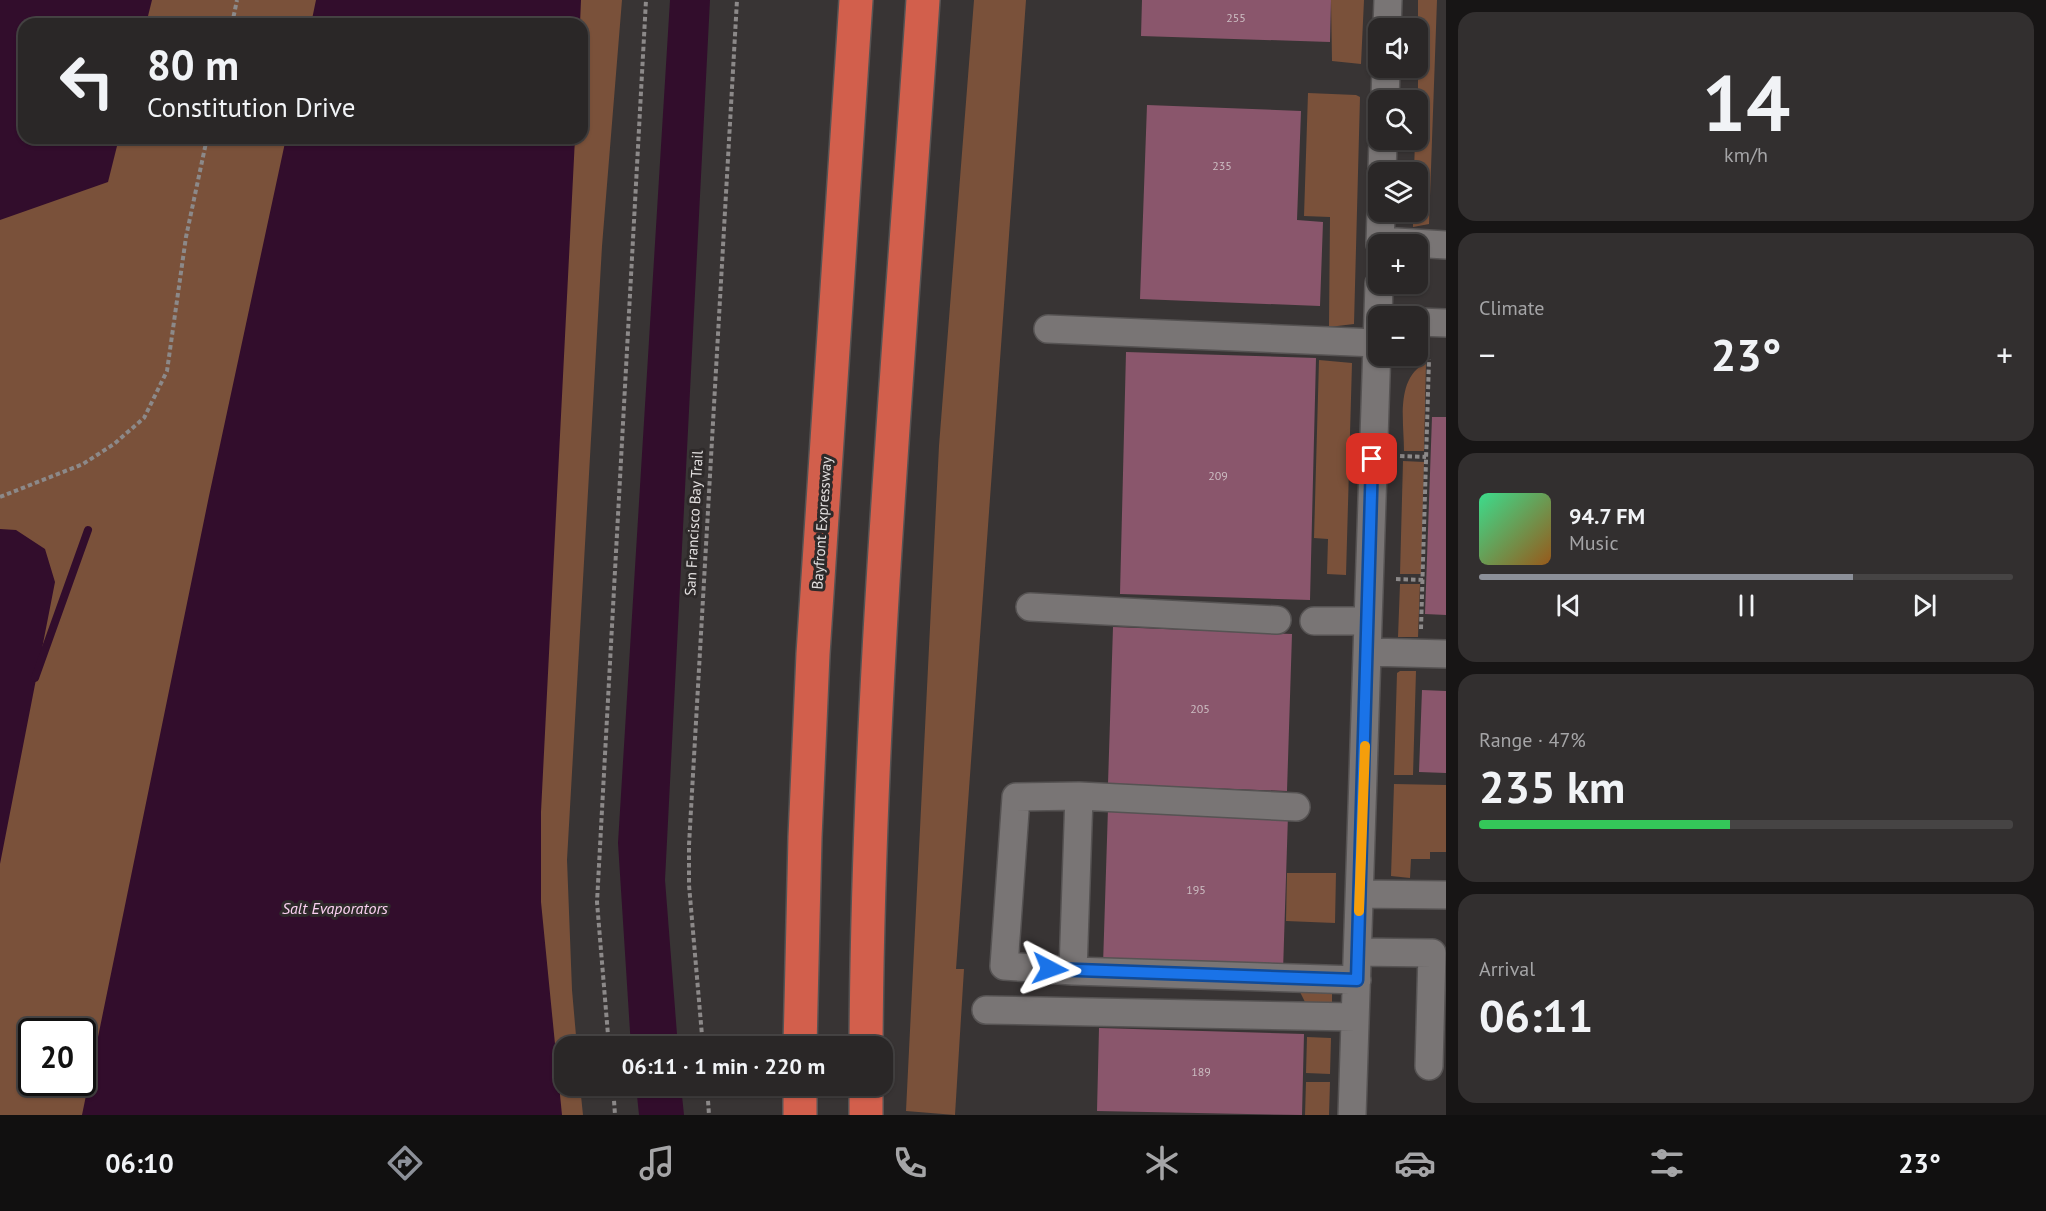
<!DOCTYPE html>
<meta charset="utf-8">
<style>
:root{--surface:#2a2727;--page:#322f2f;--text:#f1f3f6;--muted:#a5a5a7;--line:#464444;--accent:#8c9099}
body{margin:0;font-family:"PT Sans",sans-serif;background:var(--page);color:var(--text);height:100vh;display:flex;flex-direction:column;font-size:22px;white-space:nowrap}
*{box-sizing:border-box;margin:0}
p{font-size:20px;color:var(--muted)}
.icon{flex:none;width:33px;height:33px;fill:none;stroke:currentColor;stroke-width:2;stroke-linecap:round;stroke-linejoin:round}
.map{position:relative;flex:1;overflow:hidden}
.side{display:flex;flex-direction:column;gap:12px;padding:12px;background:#171515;width:600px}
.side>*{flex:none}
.hud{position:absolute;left:18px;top:18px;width:570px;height:126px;border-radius:18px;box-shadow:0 2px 4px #0004,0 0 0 2px var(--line);background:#2a2727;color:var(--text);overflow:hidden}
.tools{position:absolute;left:1368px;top:18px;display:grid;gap:12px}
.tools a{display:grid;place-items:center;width:60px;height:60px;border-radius:12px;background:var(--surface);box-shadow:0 2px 4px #0004,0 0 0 2px var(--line);font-size:30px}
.speed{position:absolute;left:18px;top:1018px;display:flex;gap:12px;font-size:30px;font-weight:700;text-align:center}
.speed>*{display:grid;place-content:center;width:78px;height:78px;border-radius:50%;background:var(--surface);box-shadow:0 2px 4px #0004,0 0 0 2px var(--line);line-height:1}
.speed .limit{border:3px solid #111;border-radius:9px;background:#fff;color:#111}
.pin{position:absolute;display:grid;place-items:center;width:51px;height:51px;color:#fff;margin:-26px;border-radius:12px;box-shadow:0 3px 9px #0006}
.me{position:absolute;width:66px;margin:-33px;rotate:94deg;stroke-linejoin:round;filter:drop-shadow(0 0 4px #0008)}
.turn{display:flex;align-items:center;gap:21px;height:126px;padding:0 30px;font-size:27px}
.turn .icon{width:78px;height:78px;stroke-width:2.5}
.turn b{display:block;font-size:42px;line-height:51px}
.big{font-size:45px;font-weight:800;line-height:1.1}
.side .card{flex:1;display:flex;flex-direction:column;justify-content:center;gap:9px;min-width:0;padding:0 21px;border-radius:18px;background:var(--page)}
.side .dial{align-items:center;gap:0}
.dial b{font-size:78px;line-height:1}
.song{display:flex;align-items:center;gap:18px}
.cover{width:72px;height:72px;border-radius:9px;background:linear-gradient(135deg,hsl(150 70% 55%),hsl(30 70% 35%))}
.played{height:6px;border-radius:3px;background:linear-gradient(90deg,var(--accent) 70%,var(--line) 70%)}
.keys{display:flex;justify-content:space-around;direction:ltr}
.heat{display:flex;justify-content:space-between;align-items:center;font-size:33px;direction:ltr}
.charge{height:9px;border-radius:4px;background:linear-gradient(90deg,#34c759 47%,var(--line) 0)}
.trip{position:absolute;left:554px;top:1036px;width:339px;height:60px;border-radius:18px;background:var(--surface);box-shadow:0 2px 4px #0004,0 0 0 2px var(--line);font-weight:800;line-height:60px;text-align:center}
.dock{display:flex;height:96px;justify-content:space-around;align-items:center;background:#111010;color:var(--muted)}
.dock .icon{width:42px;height:42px}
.dock .on{color:var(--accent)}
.dock b{font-size:27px;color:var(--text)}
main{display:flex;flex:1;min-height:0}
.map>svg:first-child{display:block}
.green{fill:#7a513a;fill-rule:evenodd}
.water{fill:#320d2c}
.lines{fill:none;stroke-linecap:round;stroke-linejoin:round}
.stream{stroke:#320d2c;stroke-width:8}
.building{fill:#8a566c}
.minor-casing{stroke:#565353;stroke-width:30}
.highway-casing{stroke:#565353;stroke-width:36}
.path{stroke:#8c8989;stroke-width:4;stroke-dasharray:4.5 3;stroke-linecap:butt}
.minor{stroke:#797575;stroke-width:27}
.highway{stroke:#d25f4c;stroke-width:33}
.route-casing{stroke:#114b97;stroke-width:15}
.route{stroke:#1a73e8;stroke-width:10}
.slow{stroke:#f59e0b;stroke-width:10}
.labels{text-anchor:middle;stroke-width:6;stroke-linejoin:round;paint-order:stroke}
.number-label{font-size:12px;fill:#ccbdc2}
.street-label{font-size:15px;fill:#e2dfdf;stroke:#2e2a2a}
.water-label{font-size:16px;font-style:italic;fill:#fbd0f1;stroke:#2e2a2a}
</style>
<main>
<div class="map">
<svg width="1446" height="1115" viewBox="0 0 1446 1115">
<rect width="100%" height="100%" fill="#383434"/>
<path class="green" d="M0 0H622L602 246 567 860 572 990 577 1047H564V1086H580L583 1115H0ZM24 24H582V138H24ZM32 1032H82V1083H32Z
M974 0H1026L956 969H964L955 1115 906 1111 939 446Z
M1331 0H1364L1361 64 1332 61Z
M1418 0H1437L1429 224 1413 227V212H1418V172H1414L1415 140H1418Z
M1308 93 1356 95 1360 97 1354 324 1329 327 1330 217 1304 216Z
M1319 360 1352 363 1346 575 1327 574 1328 539 1314 538Z
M1426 363 1424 451H1404C1404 422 1395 378 1426 363Z
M1403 461 1424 462 1421 574H1400Z
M1400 584H1420L1418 637H1398Z
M1400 671H1416L1413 775H1394L1397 673Z
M1394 784 1446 785V852H1430V859H1411L1410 878 1391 876Z
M1287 873H1336L1335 923 1286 921Z
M1300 992H1332V1012H1310Z
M1307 1037 1331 1038 1330 1074 1306 1073Z
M1306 1082H1330L1329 1115H1305Z"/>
<path class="water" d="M0 0H152L146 24H24V138H119L108 182 0 220Z
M316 0H581L580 24H311Z
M670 0H710L665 880 678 1047H631L618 843Z
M286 138H575L541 812V902L562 1115H82L209 496Z
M0 529 16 530 45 549 55 582 0 864Z
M636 1086H681L684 1115H639Z"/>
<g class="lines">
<path class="stream" d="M35 678 88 530"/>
</g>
<path class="building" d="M1142 0H1331L1330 42 1141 36Z
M1147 105 1301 111 1297 220 1323 222 1320 306 1140 299Z
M1126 352 1316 358 1310 600 1120 594Z
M1432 417H1446V615L1425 614Z
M1113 627 1292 634 1287 791 1108 784Z
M1422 690 1446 691V773L1419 772Z
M1108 808 1288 815 1283 971 1103 965Z
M1099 1028 1304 1034 1302 1115 1097 1111Z"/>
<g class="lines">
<defs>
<path id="minor" d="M1387 28 1388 0
M1385 100 1386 68
M1382 172 1383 140
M1380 241 1446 245
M1380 244 1381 212
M1418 322 1446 323
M1048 329 1376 343
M1030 607 1277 620
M1314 621H1367
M1368 652 1446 654
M1296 807 1079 796 1073 971 1357 980
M1360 894 1446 895
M1358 952 1432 953 1429 1066
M1073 971 1004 966 1016 797 1079 796
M986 1010 1355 1017
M1352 1115 1379 284"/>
<path id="highway" d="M800 1047 805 837 813 654 856 0
M866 1047C868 698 900 348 923 0
M800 1115V1086
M866 1115V1086"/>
</defs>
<use href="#minor" class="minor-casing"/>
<use href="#highway" class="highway-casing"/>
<path class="path" d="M232 24 237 0
M1400 456 1426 457
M0 497 83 464 114 444 144 418 167 371 186 237 207 138
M1396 579 1423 580
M1421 629 1429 359
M609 1047 597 902 646 0
M703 1047 689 885V845L737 0
M613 1086 615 1115
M707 1086 709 1115"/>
<use href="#minor" class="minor"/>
<use href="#highway" class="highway"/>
</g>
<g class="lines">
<defs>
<path id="route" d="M1050 969 1357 980 1372 459"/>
</defs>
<use href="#route" class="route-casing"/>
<use href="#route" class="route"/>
<path class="slow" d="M1359 911 1365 746"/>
</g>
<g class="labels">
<g class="number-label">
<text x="1236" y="22">255</text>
<text x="1222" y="170">235</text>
<text x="1218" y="480">209</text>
<text x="1200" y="713">205</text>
<text x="1196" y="894">195</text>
<text x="1201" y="1076">189</text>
</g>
<g class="street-label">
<text transform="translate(694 523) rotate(-87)" y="5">San Francisco Bay Trail</text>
<text transform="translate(822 523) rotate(-86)" y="5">Bayfront Expressway</text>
</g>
<g class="water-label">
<text x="335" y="914">Salt Evaporators</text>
</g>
</g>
</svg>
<div class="tools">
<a><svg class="icon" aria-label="sound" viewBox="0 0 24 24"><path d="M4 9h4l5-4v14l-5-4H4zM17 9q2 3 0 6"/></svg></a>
<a><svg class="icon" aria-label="search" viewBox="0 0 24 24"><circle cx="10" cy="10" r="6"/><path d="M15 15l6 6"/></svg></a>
<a><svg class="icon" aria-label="layers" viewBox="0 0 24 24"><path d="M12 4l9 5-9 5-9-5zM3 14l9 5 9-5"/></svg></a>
<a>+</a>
<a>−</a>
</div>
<div class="speed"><div class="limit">20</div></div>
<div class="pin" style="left:1372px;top:459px;background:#d93025"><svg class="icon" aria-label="arrive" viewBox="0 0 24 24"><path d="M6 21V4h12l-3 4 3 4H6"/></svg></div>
<svg class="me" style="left:1050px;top:969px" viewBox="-20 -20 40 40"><path d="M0-17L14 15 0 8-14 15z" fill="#1a73e8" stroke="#fff" stroke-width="4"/></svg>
<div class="trip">06:11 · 1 min · 220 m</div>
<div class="hud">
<div class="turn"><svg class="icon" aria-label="left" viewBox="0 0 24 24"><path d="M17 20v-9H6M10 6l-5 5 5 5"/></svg><div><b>80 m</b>Constitution Drive</div></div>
</div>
</div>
<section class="side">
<div class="card dial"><b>14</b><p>km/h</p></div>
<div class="card"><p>Climate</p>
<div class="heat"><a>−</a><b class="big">23°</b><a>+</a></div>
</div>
<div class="card">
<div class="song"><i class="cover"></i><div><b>94.7 FM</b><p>Music</p></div></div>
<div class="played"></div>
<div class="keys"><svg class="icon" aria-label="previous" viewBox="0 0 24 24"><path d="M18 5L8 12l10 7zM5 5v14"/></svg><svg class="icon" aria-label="pause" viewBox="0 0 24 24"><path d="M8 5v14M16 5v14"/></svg><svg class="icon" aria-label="next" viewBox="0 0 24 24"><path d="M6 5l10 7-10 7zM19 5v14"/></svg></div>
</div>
<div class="card"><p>Range · 47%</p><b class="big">235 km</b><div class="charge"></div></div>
<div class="card"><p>Arrival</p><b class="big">06:11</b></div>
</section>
</main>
<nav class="dock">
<b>06:10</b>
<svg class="icon on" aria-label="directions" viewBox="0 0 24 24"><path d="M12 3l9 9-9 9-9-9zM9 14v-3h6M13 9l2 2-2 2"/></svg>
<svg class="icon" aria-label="music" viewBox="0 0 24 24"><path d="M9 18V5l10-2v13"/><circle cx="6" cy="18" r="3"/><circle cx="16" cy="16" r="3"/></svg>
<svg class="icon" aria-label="phone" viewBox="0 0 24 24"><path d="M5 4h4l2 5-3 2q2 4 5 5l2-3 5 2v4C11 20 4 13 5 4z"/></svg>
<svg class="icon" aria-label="climate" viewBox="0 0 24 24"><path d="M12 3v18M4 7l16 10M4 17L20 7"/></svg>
<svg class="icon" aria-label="car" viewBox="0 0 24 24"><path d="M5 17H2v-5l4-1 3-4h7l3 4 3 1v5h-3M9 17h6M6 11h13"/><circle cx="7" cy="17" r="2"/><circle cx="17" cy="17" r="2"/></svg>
<svg class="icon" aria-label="filters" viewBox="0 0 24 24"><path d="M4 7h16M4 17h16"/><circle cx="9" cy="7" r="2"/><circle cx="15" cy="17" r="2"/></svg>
<b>23°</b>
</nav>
